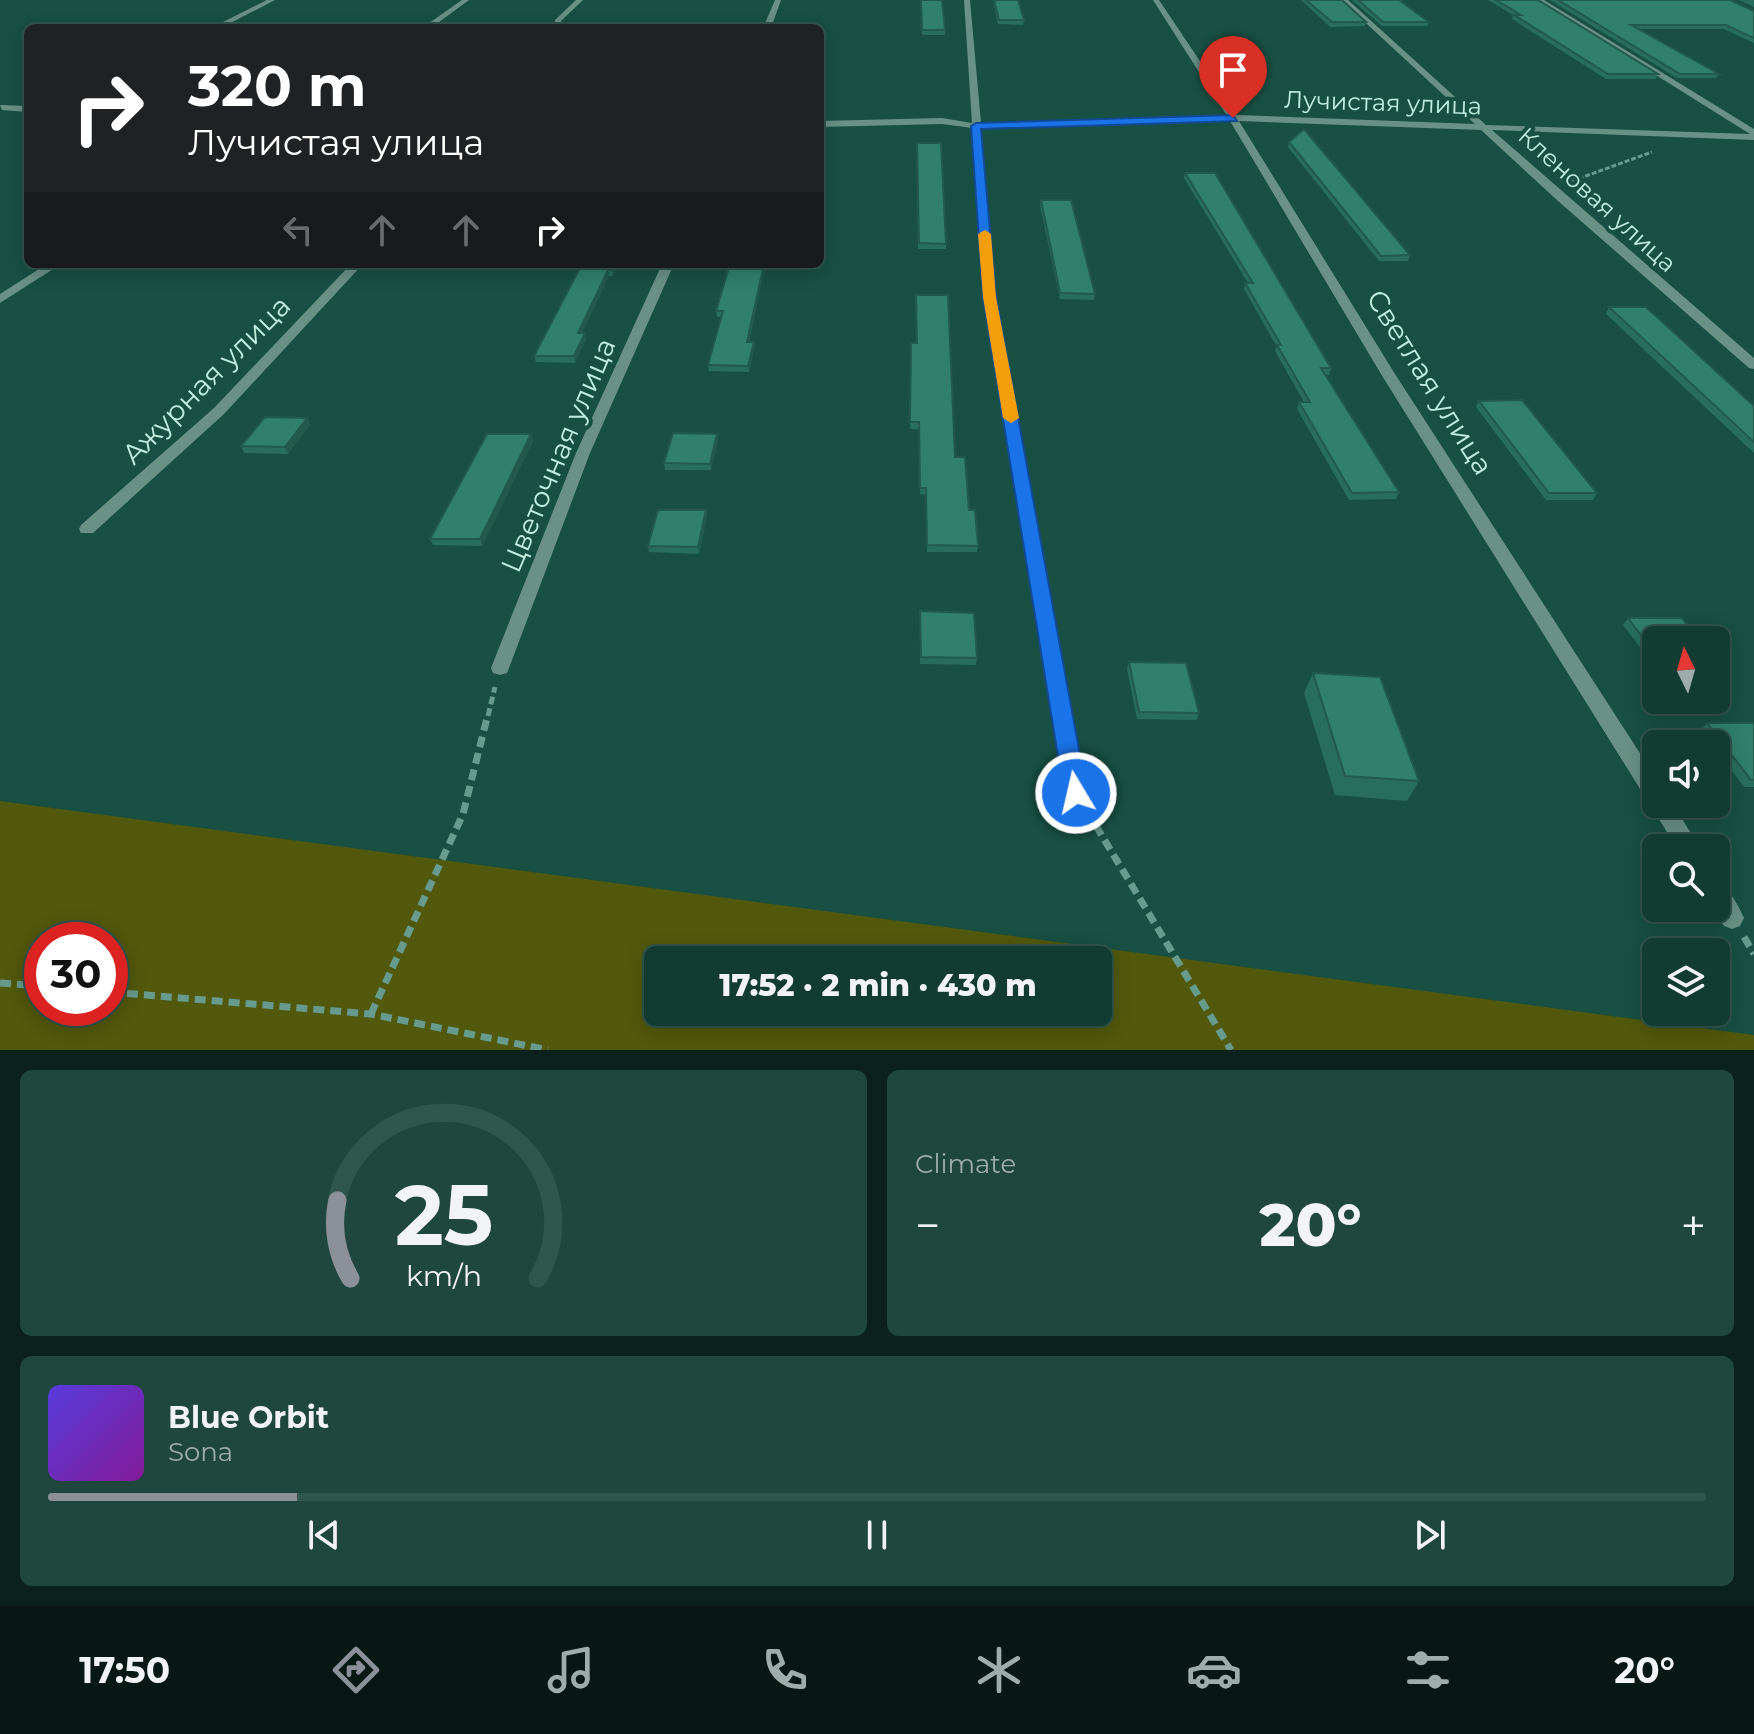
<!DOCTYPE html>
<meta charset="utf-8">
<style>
:root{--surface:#123c32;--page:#1f473e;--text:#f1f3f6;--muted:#9cadac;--line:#31564d;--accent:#8c9099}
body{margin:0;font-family:Montserrat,sans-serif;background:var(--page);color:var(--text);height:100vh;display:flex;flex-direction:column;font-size:30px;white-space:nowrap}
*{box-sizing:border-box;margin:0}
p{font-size:26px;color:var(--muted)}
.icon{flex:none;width:44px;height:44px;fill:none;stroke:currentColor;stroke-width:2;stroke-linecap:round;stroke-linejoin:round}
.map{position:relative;height:1050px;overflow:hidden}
.details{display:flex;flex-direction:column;gap:20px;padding:20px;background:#0a211c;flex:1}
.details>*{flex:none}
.top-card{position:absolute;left:24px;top:24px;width:800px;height:244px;border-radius:12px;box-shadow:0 4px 20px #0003,0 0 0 2px var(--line);background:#202124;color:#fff;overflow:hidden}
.needle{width:52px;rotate:355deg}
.tools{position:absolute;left:1642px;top:626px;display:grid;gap:16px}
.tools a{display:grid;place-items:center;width:88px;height:88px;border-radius:12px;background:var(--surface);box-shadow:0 4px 20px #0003,0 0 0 2px var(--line);font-size:40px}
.speed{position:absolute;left:24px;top:922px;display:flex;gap:16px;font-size:40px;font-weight:700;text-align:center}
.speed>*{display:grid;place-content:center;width:104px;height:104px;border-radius:50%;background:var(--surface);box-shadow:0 4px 20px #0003,0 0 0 2px var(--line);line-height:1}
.speed .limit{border:12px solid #d22;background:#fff;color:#111}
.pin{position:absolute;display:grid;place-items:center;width:68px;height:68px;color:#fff;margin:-82px -34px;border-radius:50% 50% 50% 0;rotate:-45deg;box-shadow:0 0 8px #0007}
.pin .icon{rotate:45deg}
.me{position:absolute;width:88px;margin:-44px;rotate:351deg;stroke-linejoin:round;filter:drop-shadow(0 0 6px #0008)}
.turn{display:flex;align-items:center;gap:28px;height:168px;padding:0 32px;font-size:36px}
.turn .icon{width:104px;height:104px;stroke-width:2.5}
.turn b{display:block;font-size:56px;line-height:68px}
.lanes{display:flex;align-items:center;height:76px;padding:0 32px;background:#0003;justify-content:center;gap:40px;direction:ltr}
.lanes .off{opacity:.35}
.big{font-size:60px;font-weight:800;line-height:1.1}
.details .tile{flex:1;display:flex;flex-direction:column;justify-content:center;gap:12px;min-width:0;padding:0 28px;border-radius:12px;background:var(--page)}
.details .dial{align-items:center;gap:0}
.dial svg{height:208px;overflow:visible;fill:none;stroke:var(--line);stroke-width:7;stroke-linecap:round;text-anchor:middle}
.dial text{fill:var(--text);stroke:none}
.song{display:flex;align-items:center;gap:24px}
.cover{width:96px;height:96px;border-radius:12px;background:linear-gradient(135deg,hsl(250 70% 55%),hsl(290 70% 35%))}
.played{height:8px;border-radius:4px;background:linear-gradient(90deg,var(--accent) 15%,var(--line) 15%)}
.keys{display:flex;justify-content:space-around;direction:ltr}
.heat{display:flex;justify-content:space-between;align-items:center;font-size:44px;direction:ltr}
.details .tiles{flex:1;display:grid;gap:20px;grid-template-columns:1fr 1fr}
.tile:last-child{grid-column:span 2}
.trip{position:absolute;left:644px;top:946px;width:468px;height:80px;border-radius:12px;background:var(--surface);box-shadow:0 4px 20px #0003,0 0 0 2px var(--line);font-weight:800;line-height:80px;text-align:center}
.tab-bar{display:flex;height:128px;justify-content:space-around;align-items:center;background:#071814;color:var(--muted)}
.tab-bar .icon{width:56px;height:56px}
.tab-bar .current{color:var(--accent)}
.tab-bar b{font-size:36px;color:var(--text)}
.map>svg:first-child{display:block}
.green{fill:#52580c;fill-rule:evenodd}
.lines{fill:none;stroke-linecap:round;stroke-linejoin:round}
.path-far2{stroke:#679b8d;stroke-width:3;stroke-dasharray:5 2;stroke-linecap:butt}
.path-far1{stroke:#679b8d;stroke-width:5;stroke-dasharray:8 4;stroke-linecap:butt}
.path{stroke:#679b8d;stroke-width:7;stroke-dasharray:11 6;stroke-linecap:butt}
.street{fill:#6a9185;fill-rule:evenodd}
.wall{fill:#296e5d}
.shaded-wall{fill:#225a4c}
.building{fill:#30806c;stroke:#225a4c;stroke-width:2}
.route{fill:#1a73e8;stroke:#114b97;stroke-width:2}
.slow{fill:#f59e0b}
.labels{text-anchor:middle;stroke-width:8;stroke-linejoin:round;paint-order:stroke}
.far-street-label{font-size:24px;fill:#bfeedf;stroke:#185043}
.street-label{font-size:28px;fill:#bfeedf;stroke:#185043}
</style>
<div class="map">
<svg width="1754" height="1050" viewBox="0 0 1754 1050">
<rect width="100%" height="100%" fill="#185043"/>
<path class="green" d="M0 801 1754 1035V1050H0ZM42 940H110V1008H42ZM658 960H1098V1012H658Z"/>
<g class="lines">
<path class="path-far2" d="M1572 181 1652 152"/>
<path class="path-far1" d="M488 716 495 687"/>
<path class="path" d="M1087 811 1231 1050
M1744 937 1754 954
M0 983 42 986
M110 992 371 1014 548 1050
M371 1014 463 814 488 714"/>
<path class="street" d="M267 0H275L221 28H211Z
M462 0H469L431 28H422Z
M576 0H583L561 21 562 28H554L555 20Z
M775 0H781L771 28H763Z
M964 0H970L981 123 1227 116 1153 0H1159L1236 115 1475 124 1341 0H1348L1486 125 1750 134 1536 0H1544L1754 129V140L1492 130 1754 358V369L1749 368 1558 201 1481 130 1239 121 1395 374 1656 778V804H1673L1700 848H1677L1381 374 1230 121 981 128 996 297 1086 793 1083 799 1076 802 1069 799 984 297 972 128 942 124 820 127V121L942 118 972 123Z
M0 105 28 106V112L2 110Z
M47 264H61L0 303V294Z
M351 264H363L224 414 93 533H81L79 529 81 525 214 408Z
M662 264H674L590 453 509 668 507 673 500 675 493 673 491 668 576 453Z
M1716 882C1729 887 1738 905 1744 918L1740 926 1732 929 1724 926 1713 908H1716Z"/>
</g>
<path class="wall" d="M921 0 945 30V35H922Z
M993 0H1018L1024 20 1023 25 998 24Z
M1301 0H1342L1366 22 1365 26 1330 27Z
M1352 0H1401L1429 22 1427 26H1382Z
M1488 0H1538L1658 74 1656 79H1606L1512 19 1513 15Z
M1550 0H1730L1754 11V43L1724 29H1639L1719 74 1716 78H1677Z
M1739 0H1754V7Z
M1289 142 1410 255 1408 261H1379L1288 147Z
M917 148 946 244V249H918Z
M1185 173 1331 368 1329 375H1325L1399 492 1396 499 1349 500 1297 409 1299 402H1304L1275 351 1277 347 1244 289 1245 283H1248L1184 178Z
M1041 200 1095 294 1094 300 1060 299 1040 205Z
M582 264H619L613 276H609L582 333 586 339 575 363 536 362 534 356Z
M730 264H765L749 342H754V348L749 372 709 371 708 365 721 317H717L716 311Z
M1609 307 1754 406V453L1606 314Z
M911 343 955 457 978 546 977 552H927L926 495 920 494 919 429H910Z
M1479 401 1597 493 1593 500H1546L1476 407Z
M307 418 310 425 288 454 244 453 241 446Z
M531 434 533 441 482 546 433 545 430 539Z
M718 440 711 470H665L664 463Z
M706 510 707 517 699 554 649 552 648 546Z
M920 611 977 658 976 665 920 664Z
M1628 618 1656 640V668L1623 625Z
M1129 662 1199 713 1197 720 1137 719 1127 669Z
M1313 673 1419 781 1407 801 1335 795 1304 693Z
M1707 723H1754V787H1744L1716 750V744H1712L1701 730Z"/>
<path class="shaded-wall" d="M615 264H619L613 276 612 270Z
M764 264H765L747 348V342Z
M608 270 609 276 579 339 578 333Z
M585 333 586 339 575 363 574 356Z
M754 342V348L749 372 748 366Z
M307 418 310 425 288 454 285 447Z
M531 434 533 441 482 546 480 539Z
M717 434 718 440 711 470 710 464Z
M706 510 707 517 699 554 698 547Z"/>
<path class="building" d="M921 0H942L945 30H922Z
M994 0H1018L1024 20H999Z
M1306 0H1342L1366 22H1332Z
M1358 0H1399L1429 22H1383Z
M1496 0H1538L1658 74H1608L1514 15H1521Z
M1558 0H1730L1754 11V38L1726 25H1631L1719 74H1680Z
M1304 129 1410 255 1381 256 1289 142Z
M917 143H941L946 244 919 243Z
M1185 173H1215L1331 368H1321L1399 492 1352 493 1299 402H1310L1277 345H1281L1245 283H1253Z
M1041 200H1071L1095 294 1060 293Z
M582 264H615L612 270H608L578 333H585L574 356H534Z
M730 264H764L747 342H754L748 366 708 365 723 311H716Z
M916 295H948L955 457H965L969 510H975L978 546 927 545 926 488H920L919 422H910L911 343H917Z
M1609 307H1646L1754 406V442Z
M1522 400 1597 493H1549L1479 401Z
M265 417 307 418 285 447 241 446Z
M673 433 717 434 710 464 664 463Z
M487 434H531L480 539H430Z
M658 510H706L698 547 648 546Z
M920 611 974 613 977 658 921 657Z
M1628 618H1682L1700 640H1656V655Z
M1129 662 1186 663 1199 713 1139 712Z
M1313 673 1380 677 1419 781 1345 776Z
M1707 723H1754V780H1751Z"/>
<path class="route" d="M1233 115 1237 121 981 129 996 297 1087 793 1084 800 1076 803 1067 800 1064 793 983 297 971 126 976 123Z"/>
<path class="slow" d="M985 230 991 234 996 297 1019 418 1011 423 1003 418 983 297 978 234Z"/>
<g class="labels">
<g class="far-street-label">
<text transform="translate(1383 103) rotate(2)" y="8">Лучистая улица</text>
<text transform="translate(1597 200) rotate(42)" y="8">Кленовая улица</text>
</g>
<g class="street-label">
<text transform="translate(206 380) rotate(-45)" y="10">Ажурная улица</text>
<text transform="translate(1430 382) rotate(58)" y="10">Светлая улица</text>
<text transform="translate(558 455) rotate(-67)" y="10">Цветочная улица</text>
</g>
</g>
</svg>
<div class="tools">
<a><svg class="needle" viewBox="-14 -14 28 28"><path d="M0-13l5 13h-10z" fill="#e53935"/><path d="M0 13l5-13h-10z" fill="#9cadac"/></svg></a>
<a><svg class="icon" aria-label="sound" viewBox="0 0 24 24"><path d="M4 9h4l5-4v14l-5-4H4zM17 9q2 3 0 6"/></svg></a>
<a><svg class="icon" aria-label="search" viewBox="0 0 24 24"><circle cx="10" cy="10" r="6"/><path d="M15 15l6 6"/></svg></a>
<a><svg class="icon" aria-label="layers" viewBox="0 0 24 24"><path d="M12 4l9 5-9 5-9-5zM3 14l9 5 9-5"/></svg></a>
</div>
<div class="speed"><div class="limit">30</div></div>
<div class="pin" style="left:1233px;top:118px;background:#d93025"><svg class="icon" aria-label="arrive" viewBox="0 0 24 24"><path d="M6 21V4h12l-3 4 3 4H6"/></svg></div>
<svg class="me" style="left:1076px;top:793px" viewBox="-20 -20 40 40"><circle r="17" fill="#1a73e8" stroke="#fff" stroke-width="3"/><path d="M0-11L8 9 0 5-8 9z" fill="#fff"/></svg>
<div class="trip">17:52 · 2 min · 430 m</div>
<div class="top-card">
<div class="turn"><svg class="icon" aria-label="right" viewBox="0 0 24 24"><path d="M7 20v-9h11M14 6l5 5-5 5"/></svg><div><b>320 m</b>Лучистая улица</div></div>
<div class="lanes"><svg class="icon off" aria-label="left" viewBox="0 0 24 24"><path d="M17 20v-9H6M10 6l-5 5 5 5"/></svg><svg class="icon off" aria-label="ahead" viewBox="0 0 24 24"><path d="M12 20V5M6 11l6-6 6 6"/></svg><svg class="icon off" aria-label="ahead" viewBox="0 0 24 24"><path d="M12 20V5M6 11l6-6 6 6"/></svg><svg class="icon" aria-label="right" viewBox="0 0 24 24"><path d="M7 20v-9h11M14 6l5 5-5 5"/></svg></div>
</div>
</div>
<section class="details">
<div class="tiles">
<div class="tile dial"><svg viewBox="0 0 100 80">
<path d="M14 69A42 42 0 1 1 86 69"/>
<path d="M14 69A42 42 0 0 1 9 39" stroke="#8c9099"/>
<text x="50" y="56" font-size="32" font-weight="700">25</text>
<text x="50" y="72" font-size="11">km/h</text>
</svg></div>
<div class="tile"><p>Climate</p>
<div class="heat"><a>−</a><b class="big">20°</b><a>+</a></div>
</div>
<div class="tile">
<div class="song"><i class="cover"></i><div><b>Blue Orbit</b><p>Sona</p></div></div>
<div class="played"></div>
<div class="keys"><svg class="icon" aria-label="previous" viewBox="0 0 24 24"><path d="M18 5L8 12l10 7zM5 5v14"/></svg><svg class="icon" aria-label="pause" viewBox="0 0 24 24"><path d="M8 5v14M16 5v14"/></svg><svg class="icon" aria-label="next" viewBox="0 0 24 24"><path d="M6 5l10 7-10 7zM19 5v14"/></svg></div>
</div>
</div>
</section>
<nav class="tab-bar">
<b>17:50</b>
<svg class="icon current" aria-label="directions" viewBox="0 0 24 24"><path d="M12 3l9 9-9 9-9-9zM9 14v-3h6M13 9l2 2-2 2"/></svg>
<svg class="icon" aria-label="music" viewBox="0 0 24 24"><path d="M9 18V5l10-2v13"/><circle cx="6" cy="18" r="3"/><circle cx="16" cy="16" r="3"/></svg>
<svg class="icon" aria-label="phone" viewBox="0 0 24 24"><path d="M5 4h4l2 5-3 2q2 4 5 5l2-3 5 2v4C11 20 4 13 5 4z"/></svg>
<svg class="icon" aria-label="climate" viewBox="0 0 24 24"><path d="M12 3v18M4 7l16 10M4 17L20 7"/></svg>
<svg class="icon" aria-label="car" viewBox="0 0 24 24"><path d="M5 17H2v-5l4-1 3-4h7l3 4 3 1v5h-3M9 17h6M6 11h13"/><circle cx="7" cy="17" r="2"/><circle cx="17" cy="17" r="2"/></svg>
<svg class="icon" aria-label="filters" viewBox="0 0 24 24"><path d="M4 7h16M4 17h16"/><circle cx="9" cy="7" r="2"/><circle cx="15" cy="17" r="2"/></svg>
<b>20°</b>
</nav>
